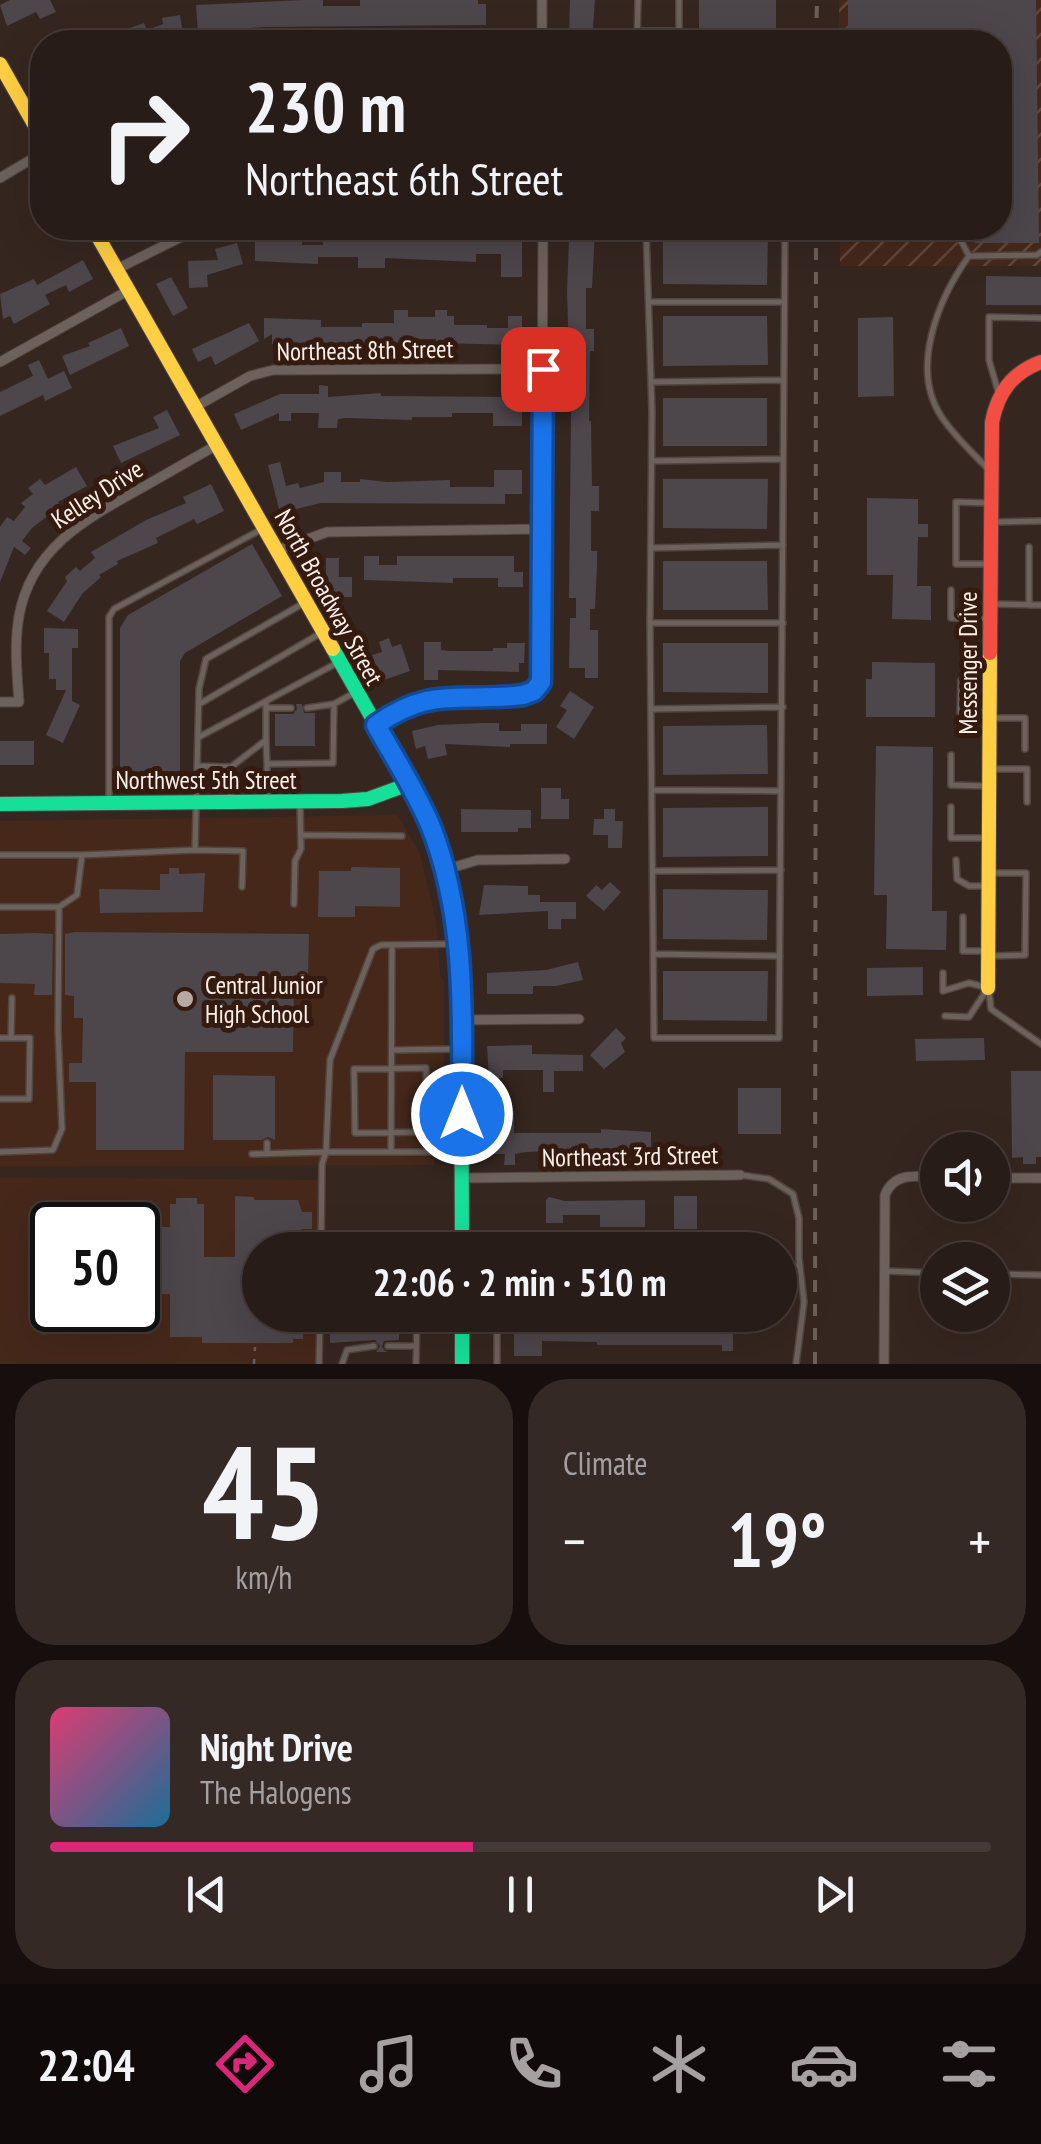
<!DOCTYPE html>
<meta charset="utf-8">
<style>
:root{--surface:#281c18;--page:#342925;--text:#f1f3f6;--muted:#a5a1a2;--line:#443a37;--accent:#db2777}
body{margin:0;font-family:"PT Sans Narrow",sans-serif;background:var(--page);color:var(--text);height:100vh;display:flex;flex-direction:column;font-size:38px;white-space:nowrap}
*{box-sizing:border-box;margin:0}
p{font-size:32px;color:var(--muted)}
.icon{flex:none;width:55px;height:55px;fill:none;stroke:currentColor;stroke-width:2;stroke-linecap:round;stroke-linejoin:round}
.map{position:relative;height:1364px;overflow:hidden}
.side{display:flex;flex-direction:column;gap:15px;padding:15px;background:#160f0d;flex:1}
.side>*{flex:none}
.guide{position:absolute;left:30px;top:30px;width:982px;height:210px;border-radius:40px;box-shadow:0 10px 40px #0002,0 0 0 2px var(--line);background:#281c18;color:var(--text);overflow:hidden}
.fabs{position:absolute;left:920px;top:1132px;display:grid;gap:20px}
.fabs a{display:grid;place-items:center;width:90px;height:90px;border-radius:50%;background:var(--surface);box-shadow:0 10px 40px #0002,0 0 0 2px var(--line);font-size:50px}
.speed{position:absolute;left:30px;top:1202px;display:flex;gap:20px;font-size:50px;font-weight:700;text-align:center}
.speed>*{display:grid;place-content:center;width:130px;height:130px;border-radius:50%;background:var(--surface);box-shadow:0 10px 40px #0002,0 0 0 2px var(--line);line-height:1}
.speed .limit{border:5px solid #111;border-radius:15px;background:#fff;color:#111}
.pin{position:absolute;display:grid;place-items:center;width:85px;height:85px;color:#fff;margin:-42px;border-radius:20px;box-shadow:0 5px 15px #0006}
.me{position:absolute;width:110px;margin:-55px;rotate:0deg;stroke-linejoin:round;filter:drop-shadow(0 0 8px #0008)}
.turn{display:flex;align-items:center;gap:35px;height:210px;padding:0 50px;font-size:45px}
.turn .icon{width:130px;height:130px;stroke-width:2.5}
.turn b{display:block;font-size:70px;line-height:85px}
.big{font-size:75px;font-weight:800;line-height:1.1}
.side .widget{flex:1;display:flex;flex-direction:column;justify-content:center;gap:15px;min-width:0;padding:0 35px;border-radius:40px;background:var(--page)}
.side .dial{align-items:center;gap:0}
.dial b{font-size:130px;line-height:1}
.song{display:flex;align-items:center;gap:30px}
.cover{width:120px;height:120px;border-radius:15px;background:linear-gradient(135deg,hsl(340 70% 55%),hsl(200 70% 35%))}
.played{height:10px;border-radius:5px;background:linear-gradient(90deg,var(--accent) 45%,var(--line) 45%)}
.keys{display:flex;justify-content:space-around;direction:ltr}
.heat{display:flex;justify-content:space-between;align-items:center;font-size:55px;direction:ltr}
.side .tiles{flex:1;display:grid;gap:15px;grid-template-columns:1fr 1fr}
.widget:last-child{grid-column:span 2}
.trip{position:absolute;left:242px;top:1232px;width:555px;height:100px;border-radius:50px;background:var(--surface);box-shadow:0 10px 40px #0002,0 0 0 2px var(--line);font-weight:800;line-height:100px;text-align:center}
.dock{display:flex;height:160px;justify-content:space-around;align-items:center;background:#100b0a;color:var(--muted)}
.dock .icon{width:70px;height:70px}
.dock .current{color:var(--accent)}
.dock b{font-size:45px;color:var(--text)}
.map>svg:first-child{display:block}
.built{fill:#46281b;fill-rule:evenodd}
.industrial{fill:url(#industrial-furrows)}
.park{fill:url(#park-dots)}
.building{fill:#4d464b}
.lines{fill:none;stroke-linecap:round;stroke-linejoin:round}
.lane-casing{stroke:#514540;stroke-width:8}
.street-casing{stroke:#514540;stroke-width:11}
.fast-casing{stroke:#514540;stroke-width:16}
.slow-casing{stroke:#514540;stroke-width:16}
.jam-casing{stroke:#514540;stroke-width:16}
.path{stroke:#695d57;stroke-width:2.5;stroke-dasharray:5 8;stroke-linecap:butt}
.lane{stroke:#6d615c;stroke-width:5}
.street{stroke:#6d615c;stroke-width:9}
.fast{stroke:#16e098;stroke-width:14}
.slow{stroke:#ffcf43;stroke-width:14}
.jam{stroke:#f24e42;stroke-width:14}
.rail{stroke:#6c605b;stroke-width:4;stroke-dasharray:12 12;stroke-linecap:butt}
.route-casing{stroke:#114b97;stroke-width:25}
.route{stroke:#1a73e8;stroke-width:18}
.poi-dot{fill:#b8a9a3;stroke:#341a0f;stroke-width:4}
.labels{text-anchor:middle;stroke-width:10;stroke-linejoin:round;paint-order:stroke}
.street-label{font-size:25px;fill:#feefe9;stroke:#341a0f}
.poi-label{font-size:25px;fill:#feefe9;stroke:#341a0f;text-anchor:start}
</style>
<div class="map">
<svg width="1041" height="1364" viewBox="0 0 1041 1364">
<defs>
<pattern id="industrial-furrows" width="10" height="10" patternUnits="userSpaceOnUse" patternTransform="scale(2.5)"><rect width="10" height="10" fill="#46281b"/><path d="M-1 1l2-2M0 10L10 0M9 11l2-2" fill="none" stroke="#62483c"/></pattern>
<pattern id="park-dots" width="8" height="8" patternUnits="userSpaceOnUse" patternTransform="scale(2.5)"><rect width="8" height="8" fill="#274835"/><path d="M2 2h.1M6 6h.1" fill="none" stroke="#476352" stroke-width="1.8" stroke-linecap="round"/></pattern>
</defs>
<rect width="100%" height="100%" fill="#362620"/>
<path class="built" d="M397 815 420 853 436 922 440 974 444 983V1113L436 1124 434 1165 0 1167V821Z
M0 1177 319 1180 318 1250H260V1315H317L315 1364H0ZM52 1225H138V1310H52Z"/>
<path class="industrial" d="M839 0H1041V266H840V228H1000V42H839Z"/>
<path class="park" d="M34 1297 52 1298V1310H69L70 1325 59 1333 42 1335 32 1325Z"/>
<path class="building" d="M10 0H50L56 12 40 19 36 12 7 26 0 5Z
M303 0H323V6H360V0H478V4H486V25L262 27 198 33 196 5Z
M570 0H595L592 42H572V37H569Z
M699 0H776V36L699 35Z
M848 0H1036L1039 243H975L974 228H1000V42H848Z
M180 15 184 40 132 42 127 29 144 23 147 30 163 24 162 18Z
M578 231H595L592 288H586V329H594V351H590L589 421H591L592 486H599V511H591V551H597V566L595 609H590V630H598V678H585V668H569L570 618H576V598H569L571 414 567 293 569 239H578Z
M663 234 768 235 767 285 663 284Z
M323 235 522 238V277H501V254H476V262L385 258V268H358V257H318V264L255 261V241H302V245H323Z
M237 243 243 264 207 275 208 287 189 288 188 261 218 260 215 249Z
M83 260 93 279 69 292 66 285 45 295 50 304 14 324 10 316 3 319 0 294 34 279 37 285Z
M986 276 1041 277V305H986Z
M171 277 188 308 173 316 156 284Z
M394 310H408V317H435V310H447V316H454V325H487V328H508V316H522V345L436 343V339H411V343L272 344V334L264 339V318L321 320V327H362V323H394Z
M663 316H767L768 365 663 366Z
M893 317 894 396 858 397V318Z
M249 323 259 341 215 365 211 356 198 362 192 349Z
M121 328 129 346 70 375 62 356 90 346 88 343Z
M39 360 48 379 64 371 72 388 45 401 43 395 0 416V392L33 376 28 365Z
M319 385 328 386V397L381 393V396L522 397V426H493V413H452V417H412V420L346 418 338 419 337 428H318L319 413H291V421H279V413L241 430 234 414 280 394H319Z
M663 398H767V446H663Z
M167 410 180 435 121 463 113 446 159 428 153 417Z
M280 462 286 486 298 483 300 488 324 482V472H341V482H360V479L387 482 450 480V487H494V470H522V494H505V504L321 503 280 513 268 465Z
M76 467 87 486 58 502 61 506 32 528 22 541 31 548 25 555 14 547 0 582V527L7 517 14 521 25 507 21 503 33 494 28 488 40 479 45 485Z
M663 479H768L767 529 663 528Z
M211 484 224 511 197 524 194 519 156 538 158 543 117 561 118 564 99 575 101 577 82 594 64 622 47 611 67 581 65 577 76 567 80 571 95 558 91 552 146 520 186 503 183 497Z
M867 498 918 499V524H928V537H918L917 586H931V620L892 619 893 575H867Z
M252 544 282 596 185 653 180 661V784H120V628L128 615Z
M364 556H379V565H397V556H514V572H523V587H498V578H453V583L364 580Z
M326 558H339V577H352V597L326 598Z
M663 561H767L768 610H663Z
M44 628 78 629V648H72V701L80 705 63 743 46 735 66 690H56V679H49V653H44Z
M389 638 392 647 401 644 410 671 381 681 372 655 382 652 379 642Z
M424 642H441V650L450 651H493V648H507V643H525L524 663H519V672L438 670V680H424Z
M663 643H768V693L663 692Z
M872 662 935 663V717H866V679H872Z
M570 691 594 707 574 739 556 727 567 710 560 706Z
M296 704H302L304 713H315V746H275V714H293L297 709Z
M482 723H499V731H521V724H547V744H510V747L445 744 447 755 428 759 425 746 416 749 412 731 438 725Z
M767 725 768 774 663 775V726Z
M0 741H34V765H0Z
M876 746 933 747 932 911H947L946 950 886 949 887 895H874Z
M541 788H561V799H569V819H541Z
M768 807V856L663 857V808Z
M461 809 531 810V828H518V832H461Z
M604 809H615V821H623L622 848H608V835H593L594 819H604Z
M351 867 400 868V907L355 906V917H318L319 871H351Z
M169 868H179V874L205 873 203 912 100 913 99 889 160 890V874H169Z
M610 882 621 892 604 911 586 896 596 885 602 890Z
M484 885 528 886V895H540V902H576V919H561V929H548V911L479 915Z
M663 889 768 890 767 940 663 939Z
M75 932 309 934 308 975H294L293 1052H185L184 1150H96V1082H69V1063H82L83 1018H74V996L65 995V934Z
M35 933 53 934 52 995H34L35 984 0 983V934Z
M578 962 583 980 556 986H533V994H487V973L546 970Z
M923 967V995L867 996V968Z
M663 971H768L767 1021 663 1020Z
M616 1028 626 1038 621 1043 625 1052 604 1069 590 1055Z
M984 1038 985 1060 916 1061 915 1039Z
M532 1045V1054L583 1055V1071H554V1092H543V1070H503V1078H489L487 1046Z
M1011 1071H1041V1157H1036V1164H1023V1157L1012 1158Z
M213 1075 275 1076V1140L268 1137 262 1140H213Z
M738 1088H781V1134H738Z
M489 1110 514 1111V1133H601V1129L651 1132V1149H614V1153H573V1150L526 1152 515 1154V1165H504L505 1154H488Z
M235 1196 254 1197V1200H298L302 1212H312V1229H301V1250H260V1315H312V1325H303V1339H293V1343H202V1337H170V1294H149V1334H95V1310H138V1227H170V1204H176V1198H197V1204H204V1257H235Z
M674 1196H697V1229H674Z
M549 1197 565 1201 645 1200V1227H600V1215H563V1223H546V1200Z
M330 1315H399V1340L384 1341 382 1347 387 1352H376L380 1346 375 1340 330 1343Z
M514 1315H542V1324H597L598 1318 604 1315H613V1318H676V1321H709V1315H722V1324H733V1351H722V1345H597V1342L542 1341V1356H514Z"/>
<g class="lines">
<defs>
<path id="lane" d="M637 31H679V0
M637 42 638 0
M646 228 652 412 650 623 654 1038H779L785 228
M958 228V235L969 256
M649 302H784
M651 382 782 380
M998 391 989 360V317L1041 318
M652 461 783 459
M988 469C972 452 954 436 941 416 910 368 938 299 969 256L1037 255 1041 252
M994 522 1041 521
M651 548 783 545
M986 564H956V502L987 503
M951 590V618L987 619
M993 604 1041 605
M1029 605V547
M650 623H783
M987 670 973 669 961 680 960 712H987
M201 703 321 633
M266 708H291
M307 708 334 704 354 693
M652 709 783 707
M993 718H1025V749
M199 737 337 663
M266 740V703
M951 755V785L987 786
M200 766 231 767 230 798
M231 767 266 740 267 764
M993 769H1027V802
M653 790 780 791
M109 799V617L114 609 262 529
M267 801V764L333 763 334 704
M951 807V838H986
M301 835 402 836
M195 850 243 851 242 887
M0 855H82
M956 860 957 879 969 886H986
M654 871 781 870
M294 904 295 861 301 849 300 805
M0 907H59L77 895 82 855 195 850 199 689 206 659 304 603
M963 917V951H985
M452 944 381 945 373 949 330 1060 326 1152H459
M654 954 780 956
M991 956 1025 955 1026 873H993
M943 973V991L969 983 985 987
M989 991 991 1009 1041 1044
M945 1016 969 1017 986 991
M0 1038H11L12 998
M392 1050 459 1049
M426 1068 427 1132 355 1133 354 1069Z
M0 1099H29L30 1038H11
M0 1152 53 1150 62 1129 58 1030 59 907
M391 1152 392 945
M252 1154 326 1152 322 1164 321 1250
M267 1154V1143
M740 1175 769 1179 793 1194 799 1218V1258L804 1302 796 1364
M417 1250 418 1237H459
M780 1265 800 1266
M886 1271 938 1273
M992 1274 1041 1275
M497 1315V1364
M388 1346H416
M319 1364 320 1315
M342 1364 347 1350 374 1346
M416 1364 417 1315"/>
<path id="street" d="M542 42V0
M0 178 42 153
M117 269 199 228
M0 362 129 290
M195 407 250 376 273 370 543 369
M278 550 327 532 543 529
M0 702H19C17 674 14 644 19 616 31 550 82 521 136 491 163 476 190 460 217 445
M376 725C432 685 462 703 523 695L534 691 541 682 543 228
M444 870 478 860 565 859
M462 1020 579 1019
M462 1178 740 1175
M992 1178H1041
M884 1364 885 1195C894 1172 916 1176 938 1177"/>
<path id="fast" d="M333 649 422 806 445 874 457 941 461 1009 462 1250
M0 804 342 801 368 799 409 784
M462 1315V1364"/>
<path id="slow" d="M0 64 42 138
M93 228 333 649
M988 988 990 653"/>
<path id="jam" d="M990 653 992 422C998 392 1012 373 1041 362"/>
</defs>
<use href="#lane" class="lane-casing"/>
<use href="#street" class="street-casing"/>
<use href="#fast" class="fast-casing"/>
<use href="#slow" class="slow-casing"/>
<use href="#jam" class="jam-casing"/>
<path class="path" d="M254 1364 255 1347"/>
<use href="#lane" class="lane"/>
<use href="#street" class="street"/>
<use href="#fast" class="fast"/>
<use href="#slow" class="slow"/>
<use href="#jam" class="jam"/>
<path class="rail" d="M816 42 817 0
M815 1364 816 228"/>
</g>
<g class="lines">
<defs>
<path id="route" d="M462 1114C462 1017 467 919 431 827 416 791 395 759 376 725 432 685 462 703 523 695L534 691 541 682 543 369"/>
</defs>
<use href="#route" class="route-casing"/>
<use href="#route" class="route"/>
</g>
<circle class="poi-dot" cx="185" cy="999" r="10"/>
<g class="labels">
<g class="street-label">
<text transform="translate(365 350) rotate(-1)" y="9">Northeast 8th Street</text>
<text transform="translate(97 494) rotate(-33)" y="9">Kelley Drive</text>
<text transform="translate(329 597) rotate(61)" y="9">North Broadway Street</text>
<text transform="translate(968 663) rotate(-90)" y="9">Messenger Drive</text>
<text x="206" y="789">Northwest 5th Street</text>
<text transform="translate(630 1156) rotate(-1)" y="9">Northeast 3rd Street</text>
</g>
<g class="poi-label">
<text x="205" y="994">Central Junior<tspan x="205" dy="29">High School</tspan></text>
</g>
</g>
</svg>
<div class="fabs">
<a><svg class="icon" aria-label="sound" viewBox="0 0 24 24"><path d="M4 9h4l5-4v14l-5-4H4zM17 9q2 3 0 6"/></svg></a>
<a><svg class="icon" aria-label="layers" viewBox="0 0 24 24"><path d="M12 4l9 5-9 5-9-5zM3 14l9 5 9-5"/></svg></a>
</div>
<div class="speed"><div class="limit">50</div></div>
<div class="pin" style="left:543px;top:369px;background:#d93025"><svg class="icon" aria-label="arrive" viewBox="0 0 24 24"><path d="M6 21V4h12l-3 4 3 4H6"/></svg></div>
<svg class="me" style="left:462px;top:1114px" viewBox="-20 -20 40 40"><circle r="17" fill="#1a73e8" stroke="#fff" stroke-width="3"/><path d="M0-11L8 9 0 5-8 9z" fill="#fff"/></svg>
<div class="trip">22:06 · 2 min · 510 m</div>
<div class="guide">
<div class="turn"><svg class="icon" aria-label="right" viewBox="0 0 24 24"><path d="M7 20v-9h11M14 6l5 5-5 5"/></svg><div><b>230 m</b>Northeast 6th Street</div></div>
</div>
</div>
<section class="side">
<div class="tiles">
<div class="widget dial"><b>45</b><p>km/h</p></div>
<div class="widget"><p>Climate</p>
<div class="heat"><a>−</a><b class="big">19°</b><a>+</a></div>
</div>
<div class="widget">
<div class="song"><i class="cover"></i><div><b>Night Drive</b><p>The Halogens</p></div></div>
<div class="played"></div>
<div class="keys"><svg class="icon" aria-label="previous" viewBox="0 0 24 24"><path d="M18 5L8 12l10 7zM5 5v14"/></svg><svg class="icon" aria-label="pause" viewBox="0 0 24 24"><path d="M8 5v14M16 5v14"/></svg><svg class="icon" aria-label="next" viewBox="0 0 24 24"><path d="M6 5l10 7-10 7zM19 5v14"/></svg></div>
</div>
</div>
</section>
<nav class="dock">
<b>22:04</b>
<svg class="icon current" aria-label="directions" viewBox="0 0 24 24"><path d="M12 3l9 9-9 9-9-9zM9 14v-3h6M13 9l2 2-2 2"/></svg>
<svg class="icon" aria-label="music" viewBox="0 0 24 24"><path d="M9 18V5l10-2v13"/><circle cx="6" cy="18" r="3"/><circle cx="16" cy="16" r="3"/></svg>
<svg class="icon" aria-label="phone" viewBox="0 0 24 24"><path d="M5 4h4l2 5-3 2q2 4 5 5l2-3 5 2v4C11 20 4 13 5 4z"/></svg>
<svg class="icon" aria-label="climate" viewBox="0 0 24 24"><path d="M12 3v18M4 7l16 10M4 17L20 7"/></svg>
<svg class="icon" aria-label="car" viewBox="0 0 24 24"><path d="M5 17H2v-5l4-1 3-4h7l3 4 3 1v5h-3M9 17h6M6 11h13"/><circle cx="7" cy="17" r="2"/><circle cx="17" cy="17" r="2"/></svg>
<svg class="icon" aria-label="filters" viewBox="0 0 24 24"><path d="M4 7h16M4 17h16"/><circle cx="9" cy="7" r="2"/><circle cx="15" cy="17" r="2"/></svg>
</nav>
